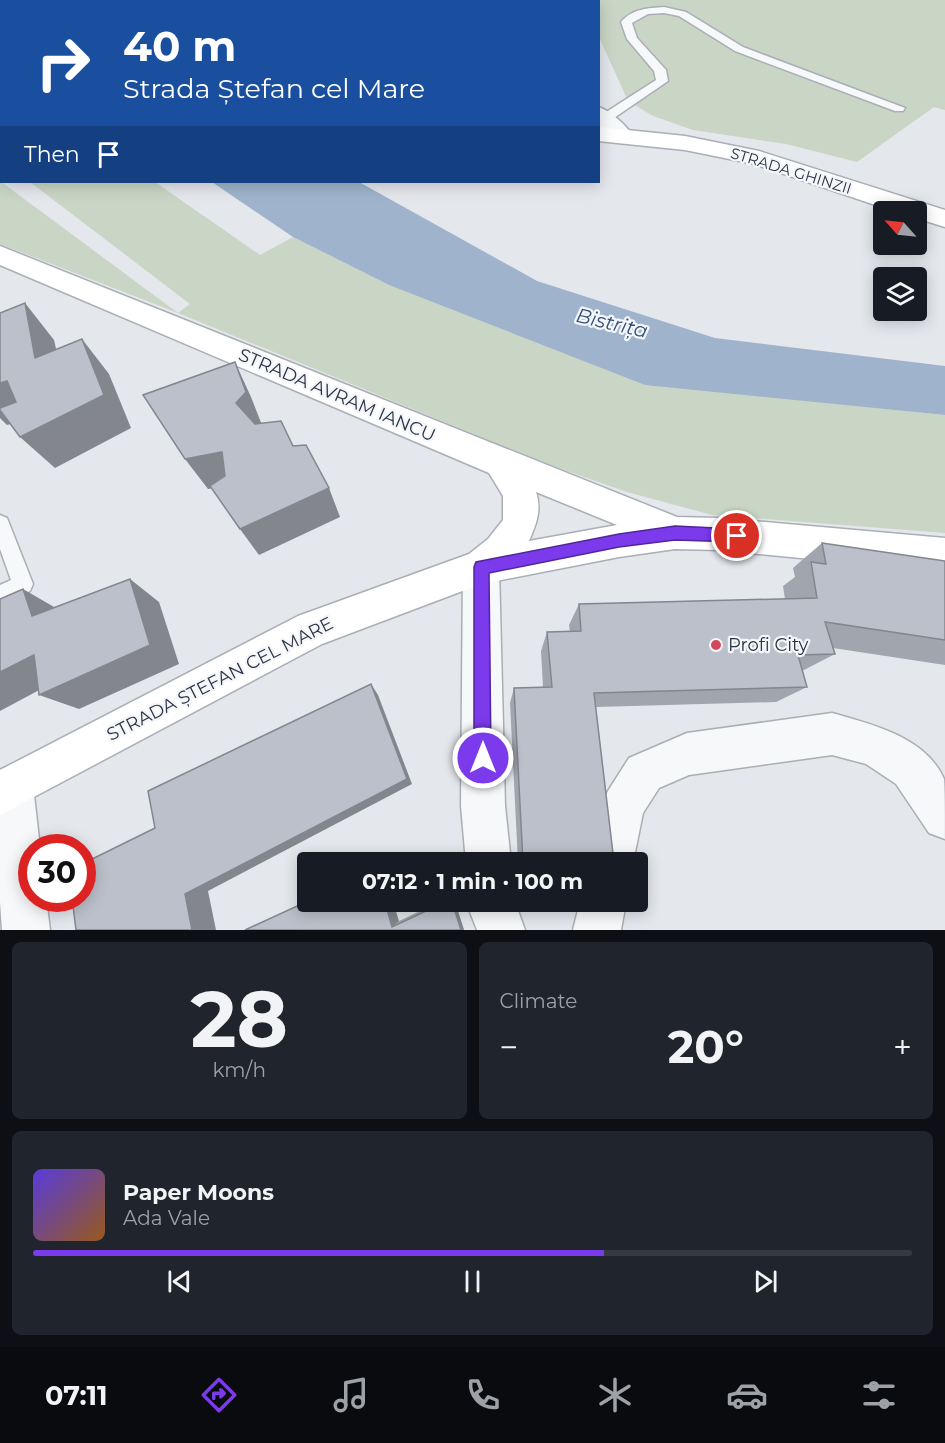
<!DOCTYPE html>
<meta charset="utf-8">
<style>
:root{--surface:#171b24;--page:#20242c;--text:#f1f3f6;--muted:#9ea1a6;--line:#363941;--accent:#7c3aed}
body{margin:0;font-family:Montserrat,sans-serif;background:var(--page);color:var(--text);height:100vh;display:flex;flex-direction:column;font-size:22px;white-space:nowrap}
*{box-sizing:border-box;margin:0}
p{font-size:20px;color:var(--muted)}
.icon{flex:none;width:33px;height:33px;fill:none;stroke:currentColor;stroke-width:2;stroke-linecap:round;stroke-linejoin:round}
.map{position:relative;height:930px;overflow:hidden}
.panel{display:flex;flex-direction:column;gap:12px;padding:12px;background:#0d0f14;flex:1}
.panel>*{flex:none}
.hud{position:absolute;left:0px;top:0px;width:600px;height:183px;box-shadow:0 3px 15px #0003;background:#1a4fa0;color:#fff;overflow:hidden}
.needle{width:39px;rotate:297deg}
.tools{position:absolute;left:873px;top:201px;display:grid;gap:12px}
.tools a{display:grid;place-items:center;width:54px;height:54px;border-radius:6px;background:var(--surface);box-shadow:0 3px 15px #0003;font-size:30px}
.speed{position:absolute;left:18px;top:834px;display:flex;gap:12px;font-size:30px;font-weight:700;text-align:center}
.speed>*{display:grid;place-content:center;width:78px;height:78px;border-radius:50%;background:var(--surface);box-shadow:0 3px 15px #0003;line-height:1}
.speed .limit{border:9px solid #d22;background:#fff;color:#111}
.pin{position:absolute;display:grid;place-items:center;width:51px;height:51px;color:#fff;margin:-26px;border:3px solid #fff;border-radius:50%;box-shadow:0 2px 6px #0007}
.me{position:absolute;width:66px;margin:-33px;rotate:0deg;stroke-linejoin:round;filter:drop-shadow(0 0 4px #0008)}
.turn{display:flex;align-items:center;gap:21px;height:126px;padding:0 24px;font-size:27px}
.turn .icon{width:78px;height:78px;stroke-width:2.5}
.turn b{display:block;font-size:42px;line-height:51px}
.then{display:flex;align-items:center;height:57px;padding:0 24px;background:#0003;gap:12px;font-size:22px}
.big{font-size:45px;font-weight:700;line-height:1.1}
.panel .card{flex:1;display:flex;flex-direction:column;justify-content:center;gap:9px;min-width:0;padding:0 21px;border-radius:9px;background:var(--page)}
.panel .dial{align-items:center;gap:0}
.dial b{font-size:78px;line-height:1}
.song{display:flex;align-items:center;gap:18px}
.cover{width:72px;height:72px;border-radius:9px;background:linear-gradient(135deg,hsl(250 70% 55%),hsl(30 70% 35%))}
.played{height:6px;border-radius:3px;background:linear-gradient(90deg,var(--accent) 65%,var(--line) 65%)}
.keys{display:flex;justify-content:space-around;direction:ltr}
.heat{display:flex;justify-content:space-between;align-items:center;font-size:33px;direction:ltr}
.panel .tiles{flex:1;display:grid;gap:12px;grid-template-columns:1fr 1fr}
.card:last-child{grid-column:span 2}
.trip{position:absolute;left:297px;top:852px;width:351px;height:60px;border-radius:6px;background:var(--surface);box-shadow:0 3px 15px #0003;font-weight:700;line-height:60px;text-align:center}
.tab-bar{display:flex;height:96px;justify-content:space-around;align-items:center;background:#090b0e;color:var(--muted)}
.tab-bar .icon{width:42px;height:42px}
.tab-bar .current{color:var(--accent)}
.tab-bar b{font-size:27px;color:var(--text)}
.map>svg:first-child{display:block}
.green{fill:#c9d6c5}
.water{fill:#9fb4cc}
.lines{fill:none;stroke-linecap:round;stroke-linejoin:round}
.lane-casing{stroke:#a9aeb7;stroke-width:3}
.street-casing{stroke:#a9aeb7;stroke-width:3}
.secondary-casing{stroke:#a9aeb7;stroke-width:3}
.lane{fill:#f7f8fa;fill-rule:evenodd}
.street{fill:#f7f8fa;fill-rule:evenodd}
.secondary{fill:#fff;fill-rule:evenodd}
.wall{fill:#a1a5ae}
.shaded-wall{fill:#83868d}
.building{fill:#bbc0ca;stroke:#83868d;stroke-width:1.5}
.route{fill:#7c3aed;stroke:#51269a;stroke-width:1.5}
.poi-dot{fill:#d1495b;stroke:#f4f6f9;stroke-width:2}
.labels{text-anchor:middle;stroke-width:4.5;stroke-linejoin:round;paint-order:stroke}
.far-street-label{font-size:15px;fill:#2b3445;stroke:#f4f6f9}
.street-label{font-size:18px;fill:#2b3445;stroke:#f4f6f9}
.poi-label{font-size:18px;fill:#2b3445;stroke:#f4f6f9;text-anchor:start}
.water-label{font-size:20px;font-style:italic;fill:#34527a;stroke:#f4f6f9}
</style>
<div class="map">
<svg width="945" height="930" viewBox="0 0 945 930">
<rect width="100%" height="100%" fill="#e4e7ec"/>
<path class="green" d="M581 0H945V110L934 107 857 162 786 144 693 130 653 116 628 101 599 37 598 2Z
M0 181 178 313 190 304 30 182H155L260 255 293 237 389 285 645 384 945 415V533L712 515 627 492 547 464 178 313 0 244Z"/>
<path class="water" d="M212 182H359L537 281 715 338 945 366V415L645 385 389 285 293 237Z"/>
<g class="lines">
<defs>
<path id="lane" d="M220 0H233L219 2Z
M288 0H302L287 2Z
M417 0H428L429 2H418Z
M664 7 686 12 743 47 905 108 903 111H895L735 51 679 16 664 13 648 14 632 23 637 38 666 70 668 81 608 122H600V116L656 80 654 71 627 39 621 22C632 9 648 8 664 7Z
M0 515 7 518 33 584 30 591 0 606V585L11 580 0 549Z"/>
<path id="street" d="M598 107C611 111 626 125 633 136L630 141C615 145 609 136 598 126Z
M481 550 494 555 499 567 505 806 511 862H466L461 806 463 567 468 555Z
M832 713C871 724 926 737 944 779 945 788 945 827 945 839L929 833 896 784 866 764 832 755 689 775 659 788 643 813 633 862H589L601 806 608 791 629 758 687 733Z
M12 765 27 771 33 786 40 848H32V898H46L50 930H2L0 902V770Z
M469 902H515L525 930H477L470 912Z
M580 902H626L621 930H573Z"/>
<path id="secondary" d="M122 0H142L143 2H123Z
M598 127 685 136 759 151 945 210V227L916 218V212H896L754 164 685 150 598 141Z
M0 246 677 517 719 518 945 538V572L719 550 675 549 619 557 481 584 322 644 0 815V770L298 616 469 554 488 539 503 520V496L489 473 0 265ZM536 492 617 525 529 541C536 525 542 510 536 492Z"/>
</defs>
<use href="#lane" class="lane-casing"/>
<use href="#street" class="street-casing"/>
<use href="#secondary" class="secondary-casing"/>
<use href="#lane" class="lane"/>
<use href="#street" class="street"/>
<use href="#secondary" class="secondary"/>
</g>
<path class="wall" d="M822 543 945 561V665L833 648 835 654 802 671 807 687 776 702 596 707 614 862H518L510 703 514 688 543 687 541 651 547 632H570L569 625 579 604 785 599 783 586 795 577 793 568Z
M439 902H455L464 930H245L399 921Z"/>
<path class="shaded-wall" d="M25 303 54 340 66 392 35 358Z
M82 339 109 374 131 428 55 468 20 437Z
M235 362 251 397 262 425 253 436 236 403Z
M7 381 40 415 7 425 0 418V383Z
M222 452 241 483 208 489 185 459Z
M329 488 340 517 259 555 240 529Z
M130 579 159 602 179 664 79 709 39 695Z
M23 589 61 611 32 616Z
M34 655 73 672 0 711V672Z
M371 684 378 695 412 784 208 891 216 930H192L185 894Z
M385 902H393L399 921 392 927Z
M452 902H455L464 930H461Z"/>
<path class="building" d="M25 303 35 358 82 339 104 395 20 437 0 410V408L16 402 7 381 0 383V313Z
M235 362 246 392 236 403 255 424 281 421 293 446 306 445 329 488 240 529 210 486 225 476 222 452 185 459 143 395Z
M822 543 945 561V640L825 622 835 654 798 655 807 687 594 693 614 862H523L514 688 552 687 547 632 581 631 579 604 817 598 811 562 826 564Z
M130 579 150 645 39 695 34 655 0 672V599L23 589 32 616Z
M371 684 407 779 185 894 192 930H76L72 898H82V864L155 828 148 791Z
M308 901 385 902 392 927 445 902H452L461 930H245Z"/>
<path class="route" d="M675 526 737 529 742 531 744 536 742 541 737 542 675 540 619 547 489 573 491 758 489 764 483 767 477 764 474 758V567L476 562 619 534Z"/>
<circle class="poi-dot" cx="716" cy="645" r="6"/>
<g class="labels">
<g class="far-street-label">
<text transform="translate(791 171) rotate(17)" y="5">STRADA GHINZII</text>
</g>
<g class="street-label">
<text transform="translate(337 395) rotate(23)" y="6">STRADA AVRAM IANCU</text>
<text transform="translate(220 679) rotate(-27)" y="6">STRADA ȘTEFAN CEL MARE</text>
</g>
<g class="poi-label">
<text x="728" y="651">Profi City</text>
</g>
<g class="water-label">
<text transform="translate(612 323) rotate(13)" y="7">Bistrița</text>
</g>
</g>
</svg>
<div class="tools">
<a><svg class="needle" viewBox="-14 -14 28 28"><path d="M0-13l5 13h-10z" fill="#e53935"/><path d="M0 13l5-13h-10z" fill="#9ea1a6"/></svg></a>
<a><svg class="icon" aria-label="layers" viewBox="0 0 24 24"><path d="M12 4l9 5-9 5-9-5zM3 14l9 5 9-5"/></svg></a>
</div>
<div class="speed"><div class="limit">30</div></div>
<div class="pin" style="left:737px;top:536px;background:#d93025"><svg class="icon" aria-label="arrive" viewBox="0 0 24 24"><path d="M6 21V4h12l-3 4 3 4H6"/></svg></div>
<svg class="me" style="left:483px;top:758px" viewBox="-20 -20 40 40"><circle r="17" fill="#7c3aed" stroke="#fff" stroke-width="3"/><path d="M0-11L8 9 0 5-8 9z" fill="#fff"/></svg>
<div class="trip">07:12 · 1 min · 100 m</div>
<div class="hud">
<div class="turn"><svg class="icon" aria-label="right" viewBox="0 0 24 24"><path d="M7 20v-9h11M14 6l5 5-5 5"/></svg><div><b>40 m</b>Strada Ștefan cel Mare</div></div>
<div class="then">Then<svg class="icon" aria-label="arrive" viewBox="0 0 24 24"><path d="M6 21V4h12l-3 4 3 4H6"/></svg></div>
</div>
</div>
<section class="panel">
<div class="tiles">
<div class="card dial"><b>28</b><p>km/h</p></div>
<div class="card"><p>Climate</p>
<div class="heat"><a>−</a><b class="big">20°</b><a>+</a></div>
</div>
<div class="card">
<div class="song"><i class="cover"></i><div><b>Paper Moons</b><p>Ada Vale</p></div></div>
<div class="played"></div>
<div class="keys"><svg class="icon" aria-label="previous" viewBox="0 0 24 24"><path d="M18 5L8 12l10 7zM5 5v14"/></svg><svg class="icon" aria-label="pause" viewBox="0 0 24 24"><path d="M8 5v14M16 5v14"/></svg><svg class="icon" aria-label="next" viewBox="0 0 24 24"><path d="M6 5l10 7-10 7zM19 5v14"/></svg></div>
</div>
</div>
</section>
<nav class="tab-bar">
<b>07:11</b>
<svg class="icon current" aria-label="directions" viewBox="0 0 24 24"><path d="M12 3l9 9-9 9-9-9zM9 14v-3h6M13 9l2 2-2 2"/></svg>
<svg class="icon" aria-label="music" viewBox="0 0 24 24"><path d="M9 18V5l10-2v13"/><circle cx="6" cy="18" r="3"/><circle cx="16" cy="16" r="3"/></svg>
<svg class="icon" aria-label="phone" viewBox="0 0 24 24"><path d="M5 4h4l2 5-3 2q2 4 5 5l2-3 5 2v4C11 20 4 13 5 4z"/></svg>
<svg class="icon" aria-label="climate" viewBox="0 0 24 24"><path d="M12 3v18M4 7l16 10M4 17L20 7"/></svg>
<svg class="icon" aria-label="car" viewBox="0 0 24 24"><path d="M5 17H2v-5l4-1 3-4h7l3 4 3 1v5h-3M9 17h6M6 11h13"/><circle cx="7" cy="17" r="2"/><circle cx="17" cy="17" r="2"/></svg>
<svg class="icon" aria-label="filters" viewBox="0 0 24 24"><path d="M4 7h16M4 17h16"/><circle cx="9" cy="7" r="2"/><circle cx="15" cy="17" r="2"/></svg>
</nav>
